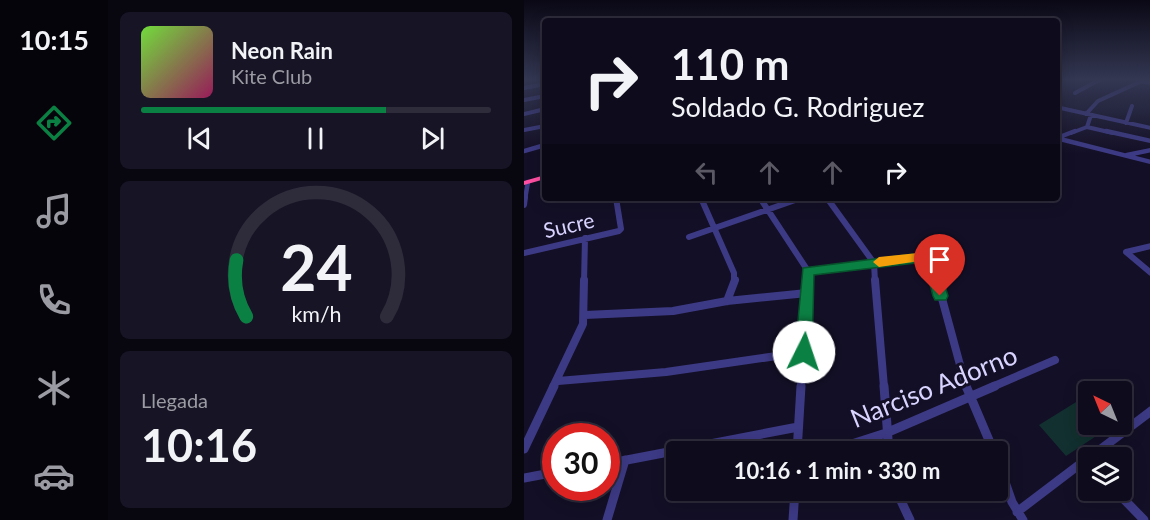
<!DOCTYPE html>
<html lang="es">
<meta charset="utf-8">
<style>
:root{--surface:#0e0b1c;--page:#171425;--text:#f1f3f6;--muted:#9b9ba3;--line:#2e2b3b;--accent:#0b8043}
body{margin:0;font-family:Lato,sans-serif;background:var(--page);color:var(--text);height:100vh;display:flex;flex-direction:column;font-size:22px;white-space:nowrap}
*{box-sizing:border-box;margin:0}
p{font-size:20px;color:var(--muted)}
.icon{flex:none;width:33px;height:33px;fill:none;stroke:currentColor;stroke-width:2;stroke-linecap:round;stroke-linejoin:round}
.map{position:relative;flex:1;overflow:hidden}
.details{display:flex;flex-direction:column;gap:12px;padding:12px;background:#08060f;width:416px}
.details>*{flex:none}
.hud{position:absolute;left:18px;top:18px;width:518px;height:183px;border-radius:6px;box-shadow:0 3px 15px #0003,0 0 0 2px var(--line);background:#0e0b1c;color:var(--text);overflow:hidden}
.needle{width:39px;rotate:317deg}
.controls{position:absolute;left:554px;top:381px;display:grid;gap:12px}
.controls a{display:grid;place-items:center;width:54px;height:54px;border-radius:6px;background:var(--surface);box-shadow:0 3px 15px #0003,0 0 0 2px var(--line);font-size:30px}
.speed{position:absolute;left:18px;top:423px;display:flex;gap:12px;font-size:30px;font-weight:700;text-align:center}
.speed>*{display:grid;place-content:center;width:78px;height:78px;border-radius:50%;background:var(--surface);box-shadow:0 3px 15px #0003,0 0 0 2px var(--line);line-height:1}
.speed .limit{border:9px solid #d22;background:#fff;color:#111}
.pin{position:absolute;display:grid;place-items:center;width:51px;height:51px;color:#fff;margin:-62px -26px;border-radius:50% 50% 50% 0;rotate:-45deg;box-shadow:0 0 6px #0007}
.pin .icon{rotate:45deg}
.me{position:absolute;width:66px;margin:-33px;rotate:4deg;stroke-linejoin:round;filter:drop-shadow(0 0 4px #0008)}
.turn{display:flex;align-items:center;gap:21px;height:126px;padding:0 30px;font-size:27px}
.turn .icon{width:78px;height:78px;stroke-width:2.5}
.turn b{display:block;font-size:42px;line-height:51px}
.lanes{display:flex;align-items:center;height:57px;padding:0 30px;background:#0003;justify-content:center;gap:30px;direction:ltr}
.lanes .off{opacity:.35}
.big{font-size:45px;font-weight:700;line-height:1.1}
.details .widget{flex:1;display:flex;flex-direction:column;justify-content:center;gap:9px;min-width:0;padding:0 21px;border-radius:9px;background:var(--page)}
.details .dial{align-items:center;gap:0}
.dial svg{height:156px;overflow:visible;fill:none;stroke:var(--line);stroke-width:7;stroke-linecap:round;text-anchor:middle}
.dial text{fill:var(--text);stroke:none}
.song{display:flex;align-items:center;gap:18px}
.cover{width:72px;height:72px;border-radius:9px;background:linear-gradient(135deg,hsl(100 70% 55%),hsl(330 70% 35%))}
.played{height:6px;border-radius:3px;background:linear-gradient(90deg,var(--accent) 70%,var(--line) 70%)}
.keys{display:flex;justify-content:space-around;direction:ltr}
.trip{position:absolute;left:142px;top:441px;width:342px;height:60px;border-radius:6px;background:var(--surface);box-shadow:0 3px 15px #0003,0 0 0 2px var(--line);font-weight:700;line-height:60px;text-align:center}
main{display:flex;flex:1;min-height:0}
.menu{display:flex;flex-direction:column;width:108px;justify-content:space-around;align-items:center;background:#06040b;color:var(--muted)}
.menu .icon{width:42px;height:42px}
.menu .selected{color:var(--accent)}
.menu b{font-size:27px;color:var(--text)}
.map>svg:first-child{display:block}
.green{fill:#12302f}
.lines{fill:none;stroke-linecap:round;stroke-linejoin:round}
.minor-far4{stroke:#3d3a85;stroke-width:4}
.minor-far3{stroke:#3d3a85;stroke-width:4.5}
.minor-far2{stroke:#3d3a85;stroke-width:6}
.minor-far1{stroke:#3d3a85;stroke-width:8}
.minor{stroke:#3d3a85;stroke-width:9}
.highway{fill:#ff4fa3;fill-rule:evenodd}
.route{fill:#0b8043;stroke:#07532c;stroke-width:1.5}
.slow{fill:#f59e0b}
.labels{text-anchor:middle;stroke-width:6;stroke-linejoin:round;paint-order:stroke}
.street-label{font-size:21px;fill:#d9d4ff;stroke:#130f26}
.near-street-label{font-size:26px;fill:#d9d4ff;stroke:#130f26}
</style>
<main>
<nav class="menu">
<b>10:15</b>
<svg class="icon selected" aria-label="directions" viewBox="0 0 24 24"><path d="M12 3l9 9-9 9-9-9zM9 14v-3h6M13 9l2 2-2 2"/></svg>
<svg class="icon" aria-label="music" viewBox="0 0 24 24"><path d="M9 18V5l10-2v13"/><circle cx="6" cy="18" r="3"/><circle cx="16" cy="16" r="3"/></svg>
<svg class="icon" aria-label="phone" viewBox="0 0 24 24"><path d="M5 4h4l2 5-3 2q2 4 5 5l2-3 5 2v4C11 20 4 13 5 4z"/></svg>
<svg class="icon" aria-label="climate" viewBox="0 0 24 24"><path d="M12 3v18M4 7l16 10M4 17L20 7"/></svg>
<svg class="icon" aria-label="car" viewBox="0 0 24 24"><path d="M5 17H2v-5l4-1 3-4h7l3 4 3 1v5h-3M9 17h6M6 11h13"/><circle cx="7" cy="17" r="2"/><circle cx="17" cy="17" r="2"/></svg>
</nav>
<section class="details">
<div class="widget">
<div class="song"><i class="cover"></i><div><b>Neon Rain</b><p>Kite Club</p></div></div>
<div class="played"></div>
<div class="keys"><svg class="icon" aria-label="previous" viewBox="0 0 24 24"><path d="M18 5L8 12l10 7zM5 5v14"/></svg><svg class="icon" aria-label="pause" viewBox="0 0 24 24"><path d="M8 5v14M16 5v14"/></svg><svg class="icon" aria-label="next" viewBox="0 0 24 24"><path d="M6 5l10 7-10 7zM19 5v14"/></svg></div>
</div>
<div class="widget dial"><svg viewBox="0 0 100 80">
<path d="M14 69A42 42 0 1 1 86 69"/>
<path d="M14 69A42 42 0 0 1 9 40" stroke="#0b8043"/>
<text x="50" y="56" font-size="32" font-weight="700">24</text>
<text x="50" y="72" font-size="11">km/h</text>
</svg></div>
<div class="widget"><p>Llegada</p><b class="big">10:16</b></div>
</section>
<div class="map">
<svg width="627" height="520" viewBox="0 0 627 520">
<rect width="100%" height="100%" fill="#130f26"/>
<path class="green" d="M557 399 564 406V424L583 425 586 427 542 456 515 425Z"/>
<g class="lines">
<path class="minor-far4" d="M614 81 627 83
M0 88 21 84
M551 93 575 80
M0 100 21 96
M532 107 627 128
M0 114 21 109
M562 114 574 101 618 81
M602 123 608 106
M563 127 589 133
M0 130 21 126
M547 133 563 127 567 115"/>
<path class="minor-far3" d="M582 131 627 141
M532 138 627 162
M533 138 551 131
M0 151 21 145
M603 155 627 150
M1 199 4 182"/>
<path class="minor-far2" d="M177 198 210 273V282
M236 198 284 271 283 282
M303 198 350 263 351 282
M0 205 1 197
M165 237 277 198
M627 246 602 252 627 273
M0 253 95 231 97 229 92 198
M284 271 403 256 407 258 413 282
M60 282 61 238"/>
<path class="minor-far1" d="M351 280 360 387
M413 280 442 387
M203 301 211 280
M61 315 149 311 203 301 283 293
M34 381 142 372 280 352
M29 387 59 324 60 280
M277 387 283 280
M468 387 531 360"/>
<path class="minor" d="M360 386 365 452
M442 386 470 452
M0 449 30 386
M273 452 277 386
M303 452 362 433 471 386
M565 458 627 411
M474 462 488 502 499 520
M82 464 274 427
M0 478 32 472
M372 490 386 520
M591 490 620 520
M493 512 564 458
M83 520 101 460
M269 520 271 490"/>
<path class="highway" d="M21 175V179L0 185V181Z"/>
</g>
<linearGradient id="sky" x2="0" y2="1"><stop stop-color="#0a0815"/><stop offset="0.52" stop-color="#333752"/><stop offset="1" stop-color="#333752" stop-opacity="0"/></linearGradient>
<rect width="627" height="153" fill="url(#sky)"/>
<path class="route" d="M405 252 412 256 424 296 422 300H411L409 296 400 262 290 275 288 352 286 357 280 359 274 357 271 352 279 268Z"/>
<path class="slow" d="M404 252 411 256 409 259 355 267 349 262 355 257Z"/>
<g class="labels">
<g class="street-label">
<text transform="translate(45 226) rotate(-13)" y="7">Sucre</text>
</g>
<g class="near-street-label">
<text transform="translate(410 387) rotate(-22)" y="9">Narciso Adorno</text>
</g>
</g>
</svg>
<div class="controls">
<a><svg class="needle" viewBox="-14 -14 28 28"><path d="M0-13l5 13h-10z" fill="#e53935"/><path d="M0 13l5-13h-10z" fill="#9b9ba3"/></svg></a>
<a><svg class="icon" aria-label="layers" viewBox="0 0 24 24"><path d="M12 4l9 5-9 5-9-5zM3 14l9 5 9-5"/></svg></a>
</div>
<div class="speed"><div class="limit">30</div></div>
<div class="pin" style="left:416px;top:296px;background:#d93025"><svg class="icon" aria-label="arrive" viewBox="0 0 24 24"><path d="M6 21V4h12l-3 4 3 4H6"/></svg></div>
<svg class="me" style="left:280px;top:352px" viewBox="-20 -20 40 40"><circle r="19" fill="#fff"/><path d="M0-13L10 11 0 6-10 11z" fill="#0b8043"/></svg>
<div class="trip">10:16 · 1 min · 330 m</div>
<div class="hud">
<div class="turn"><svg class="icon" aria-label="right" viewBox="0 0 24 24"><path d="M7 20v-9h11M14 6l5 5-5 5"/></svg><div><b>110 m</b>Soldado G. Rodriguez</div></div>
<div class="lanes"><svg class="icon off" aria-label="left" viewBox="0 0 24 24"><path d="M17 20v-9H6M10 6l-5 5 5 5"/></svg><svg class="icon off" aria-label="ahead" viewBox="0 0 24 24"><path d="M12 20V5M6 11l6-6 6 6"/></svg><svg class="icon off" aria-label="ahead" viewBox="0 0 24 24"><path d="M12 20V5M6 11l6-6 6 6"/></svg><svg class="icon" aria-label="right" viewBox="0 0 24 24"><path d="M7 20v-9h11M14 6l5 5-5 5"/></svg></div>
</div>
</div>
</main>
